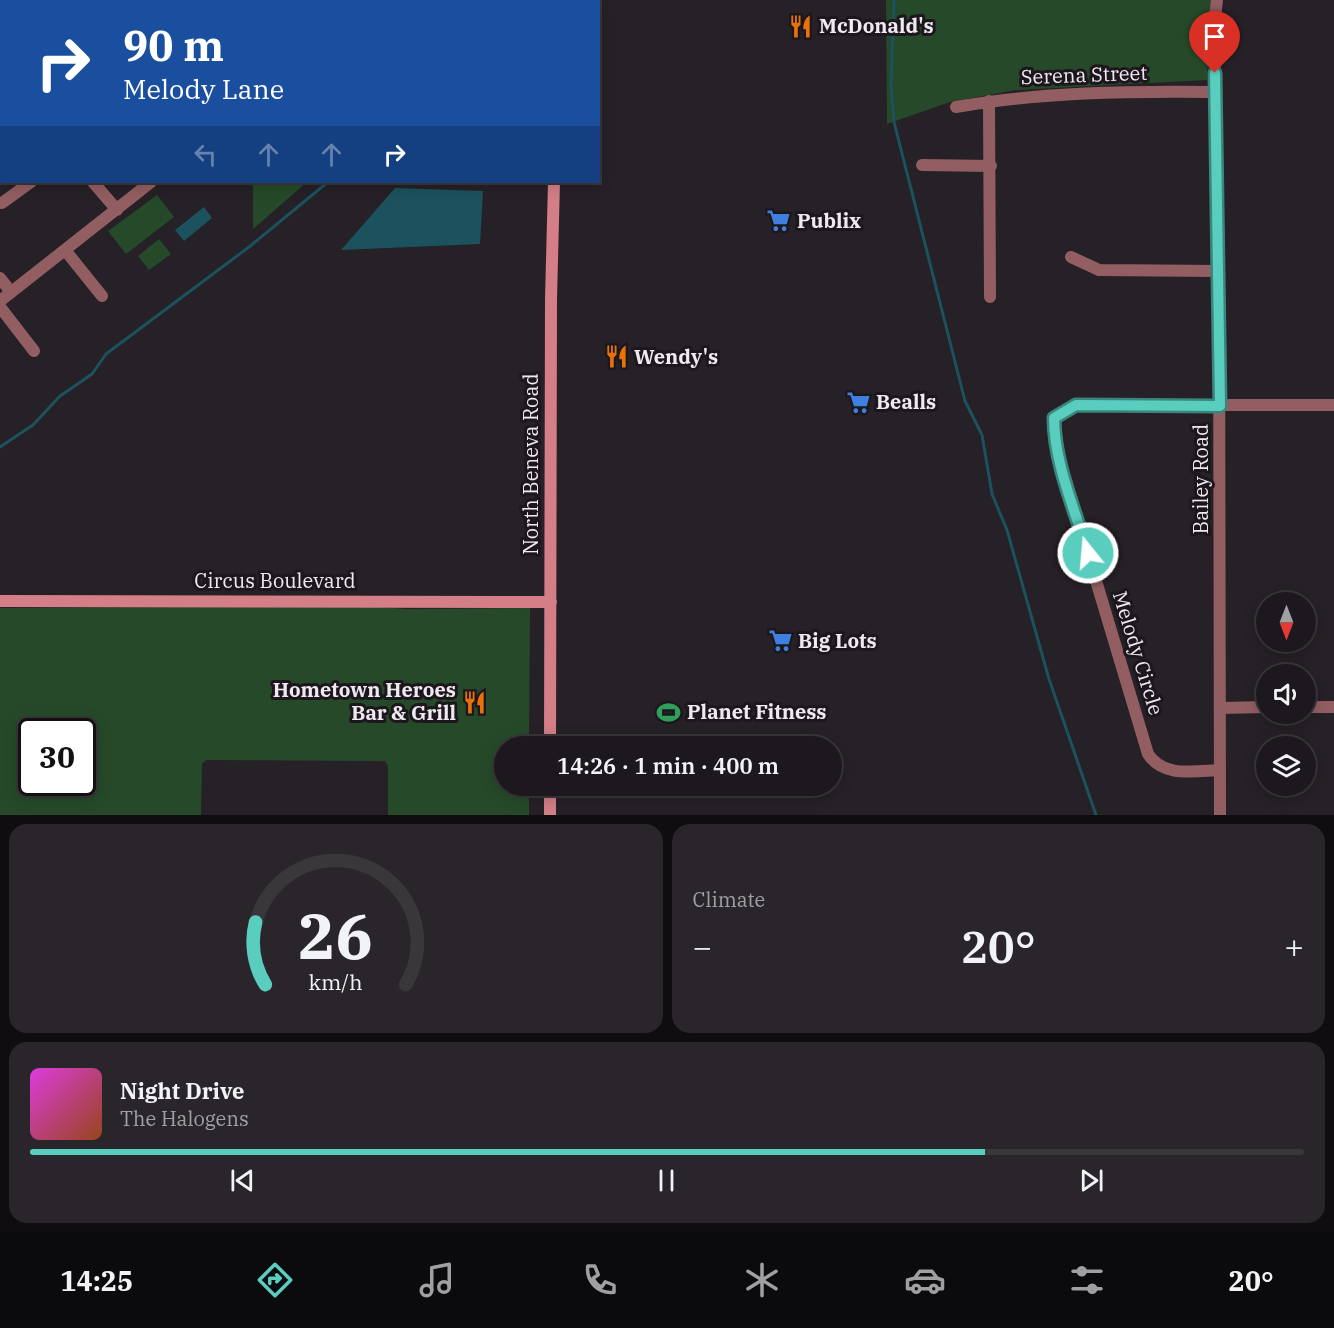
<!DOCTYPE html>
<meta charset="utf-8">
<style>
:root{--surface:#1c181d;--page:#29252a;--text:#f1f3f6;--muted:#a0a0a4;--line:#3a373b;--accent:#59cebf}
body{margin:0;font-family:"IBM Plex Serif",serif;background:var(--page);color:var(--text);height:100vh;display:flex;flex-direction:column;font-size:22px;white-space:nowrap}
*{box-sizing:border-box;margin:0}
p{font-size:20px;color:var(--muted)}
.icon{flex:none;width:33px;height:33px;fill:none;stroke:currentColor;stroke-width:2;stroke-linecap:round;stroke-linejoin:round}
.map{position:relative;height:815px;overflow:hidden}
.sheet{display:flex;flex-direction:column;gap:9px;padding:9px;background:#0f0d10;flex:1}
.sheet>*{flex:none}
.guide{position:absolute;left:0px;top:0px;width:600px;height:183px;box-shadow:0 3px 15px #0003,0 0 0 2px var(--line);background:#1a4fa0;color:#fff;overflow:hidden}
.needle{width:39px;rotate:180deg}
.tools{position:absolute;left:1256px;top:592px;display:grid;gap:12px}
.tools a{display:grid;place-items:center;width:60px;height:60px;border-radius:50%;background:var(--surface);box-shadow:0 3px 15px #0003,0 0 0 2px var(--line);font-size:30px}
.speed{position:absolute;left:18px;top:718px;display:flex;gap:12px;font-size:30px;font-weight:700;text-align:center}
.speed>*{display:grid;place-content:center;width:78px;height:78px;border-radius:50%;background:var(--surface);box-shadow:0 3px 15px #0003,0 0 0 2px var(--line);line-height:1}
.speed .limit{border:3px solid #111;border-radius:9px;background:#fff;color:#111}
.pin{position:absolute;display:grid;place-items:center;width:51px;height:51px;color:#fff;margin:-62px -26px;border-radius:50% 50% 50% 0;rotate:-45deg;box-shadow:0 0 6px #0007}
.pin .icon{rotate:45deg}
.me{position:absolute;width:66px;margin:-33px;rotate:343deg;stroke-linejoin:round;filter:drop-shadow(0 0 4px #0008)}
.turn{display:flex;align-items:center;gap:21px;height:126px;padding:0 24px;font-size:27px}
.turn .icon{width:78px;height:78px;stroke-width:2.5}
.turn b{display:block;font-size:42px;line-height:51px}
.lanes{display:flex;align-items:center;height:57px;padding:0 24px;background:#0003;justify-content:center;gap:30px;direction:ltr}
.lanes .off{opacity:.35}
.big{font-size:45px;font-weight:600;line-height:1.1}
.sheet .card{flex:1;display:flex;flex-direction:column;justify-content:center;gap:9px;min-width:0;padding:0 21px;border-radius:18px;background:var(--page)}
.sheet .dial{align-items:center;gap:0}
.dial svg{height:156px;overflow:visible;fill:none;stroke:var(--line);stroke-width:7;stroke-linecap:round;text-anchor:middle}
.dial text{fill:var(--text);stroke:none}
.song{display:flex;align-items:center;gap:18px}
.cover{width:72px;height:72px;border-radius:9px;background:linear-gradient(135deg,hsl(300 70% 55%),hsl(20 70% 35%))}
.played{height:6px;border-radius:3px;background:linear-gradient(90deg,var(--accent) 75%,var(--line) 75%)}
.keys{display:flex;justify-content:space-around;direction:ltr}
.heat{display:flex;justify-content:space-between;align-items:center;font-size:33px;direction:ltr}
.sheet .tiles{flex:1;display:grid;gap:9px;grid-template-columns:1fr 1fr}
.card:last-child{grid-column:span 2}
.trip{position:absolute;left:494px;top:736px;width:348px;height:60px;border-radius:30px;background:var(--surface);box-shadow:0 3px 15px #0003,0 0 0 2px var(--line);font-weight:600;line-height:60px;text-align:center}
.tabs{display:flex;height:96px;justify-content:space-around;align-items:center;background:#0b0a0c;color:var(--muted)}
.tabs .icon{width:42px;height:42px}
.tabs .on{color:var(--accent)}
.tabs b{font-size:27px;color:var(--text)}
.map>svg:first-child{display:block}
.green{fill:#264a29;fill-rule:evenodd}
.water{fill:#1c525d}
.lines{fill:none;stroke-linecap:round;stroke-linejoin:round}
.stream{stroke:#1c525d;stroke-width:3}
.street{stroke:#935e62;stroke-width:12}
.secondary{stroke:#d47e87;stroke-width:12}
.route-casing{stroke:#3a867c;stroke-width:15}
.route{stroke:#59cebf;stroke-width:10}
.labels{text-anchor:middle;stroke-width:6;stroke-linejoin:round;paint-order:stroke}
.poi-label{font-size:20px;font-weight:bold;fill:#efeaef;stroke:#1c171d;text-anchor:start}
.street-label{font-size:20px;fill:#efeaef;stroke:#1c171d}
</style>
<div class="map">
<svg width="1334" height="815" viewBox="0 0 1334 815">
<rect width="100%" height="100%" fill="#262027"/>
<path class="green" d="M886 0H1211L1207 80 1016 90 950 102 887 124Z
M253 182H307L253 229Z
M157 195 174 217 126 254 108 231Z
M159 239 171 254 149 270 138 256Z
M353 606 408 609 530 608 529 747H504V786H529V815H388V766L385 761 206 760 202 764 201 815H0V608ZM32 732H82V783H32Z"/>
<path class="water" d="M395 188 483 191 480 244 341 250Z
M204 207 212 218 184 241 175 230Z"/>
<g class="lines">
<path class="stream" d="M894 0 891 86 894 122 965 401 982 435 992 494 1007 530 1049 679 1096 815
M447 2 448 0
M0 447 33 425 60 396 92 374 106 354 249 247 328 182"/>
<path class="street" d="M168 0 169 2
M1217 0 1214 27 1219 271 1220 815
M0 10H2
M989 101 990 297
M956 107C1042 92 1128 91 1215 92
M922 165 991 166
M93 182 117 210
M2 203 31 182
M65 250 102 296
M1071 257 1099 270 1219 271
M0 278 11 292
M0 301 151 182
M0 307 34 351
M1305 707H1334
M1221 708 1266 707
M1220 770C1194 771 1164 778 1148 754L1061 464 1054 435V418L1076 405H1334"/>
<path class="secondary" d="M554 2V0
M0 601 551 602
M550 747 551 299 554 182
M550 815V786"/>
</g>
<g class="lines">
<defs>
<path id="route" d="M1088 553C1075 510 1054 463 1054 418L1076 405 1220 406 1215 73"/>
</defs>
<use href="#route" class="route-casing"/>
<use href="#route" class="route"/>
</g>
<defs>
<symbol id="restaurant-bare" viewBox="-9 -9 18 18"><path d="M-5-6h1v4h1v-4h1v4h1v-4h1v5L-1.5 .5V6h-2V.5L-5-1ZM5-6V6H3V1.5H1.5Q1.5-4 5-6Z" fill="#e8710a" stroke="#1c171d" stroke-width="2.5" paint-order="stroke"/></symbol>
<symbol id="supermarket-bare" viewBox="-9 -9 18 18"><path d="M-6-5.5h2.5l.6 2H6L4.5 2H-2.5L-4.4-4H-6ZM-1.5 3.2a1.3 1.3 0 1 0 .1 0ZM3 3.2a1.3 1.3 0 1 0 .1 0Z" fill="#3f7fe0" stroke="#1c171d" stroke-width="2.5" paint-order="stroke"/></symbol>
<symbol id="stadium-bare" viewBox="-9 -9 18 18"><path d="M0-5a6.5 5 0 1 0 0 10a6.5 5 0 1 0 0-10ZM-3.5-1.8h7v3.6h-7Z" fill="#2e9e5b" stroke="#1c171d" stroke-width="2.5" paint-order="stroke"/></symbol>
</defs>
<g fill-rule="evenodd">
<use href="#restaurant-bare" x="784" y="10" width="33" height="33"/>
<use href="#supermarket-bare" x="762" y="204" width="33" height="33"/>
<use href="#restaurant-bare" x="600" y="340" width="33" height="33"/>
<use href="#supermarket-bare" x="842" y="386" width="33" height="33"/>
<use href="#supermarket-bare" x="764" y="624" width="33" height="33"/>
<use href="#restaurant-bare" x="458" y="686" width="33" height="33"/>
<use href="#stadium-bare" x="652" y="696" width="33" height="33"/>
</g>
<g class="labels">
<g class="poi-label">
<text x="819" y="33">McDonald's</text>
<text x="797" y="228">Publix</text>
<text x="634" y="364">Wendy's</text>
<text x="876" y="409">Bealls</text>
<text x="798" y="648">Big Lots</text>
<text x="456" y="697" text-anchor="end">Hometown Heroes<tspan x="456" dy="23">Bar &amp; Grill</tspan></text>
<text x="687" y="719">Planet Fitness</text>
</g>
<g class="street-label">
<text transform="translate(1084 75) rotate(-2)" y="7">Serena Street</text>
<text transform="translate(531 464) rotate(-90)" y="7">North Beneva Road</text>
<text transform="translate(1201 479) rotate(-90)" y="7">Bailey Road</text>
<text x="275" y="588">Circus Boulevard</text>
<text transform="translate(1138 653) rotate(73)" y="7">Melody Circle</text>
</g>
</g>
</svg>
<div class="tools">
<a><svg class="needle" viewBox="-14 -14 28 28"><path d="M0-13l5 13h-10z" fill="#e53935"/><path d="M0 13l5-13h-10z" fill="#a0a0a4"/></svg></a>
<a><svg class="icon" aria-label="sound" viewBox="0 0 24 24"><path d="M4 9h4l5-4v14l-5-4H4zM17 9q2 3 0 6"/></svg></a>
<a><svg class="icon" aria-label="layers" viewBox="0 0 24 24"><path d="M12 4l9 5-9 5-9-5zM3 14l9 5 9-5"/></svg></a>
</div>
<div class="speed"><div class="limit">30</div></div>
<div class="pin" style="left:1215px;top:73px;background:#d93025"><svg class="icon" aria-label="arrive" viewBox="0 0 24 24"><path d="M6 21V4h12l-3 4 3 4H6"/></svg></div>
<svg class="me" style="left:1088px;top:553px" viewBox="-20 -20 40 40"><circle r="17" fill="#59cebf" stroke="#fff" stroke-width="3"/><path d="M0-11L8 9 0 5-8 9z" fill="#fff"/></svg>
<div class="trip">14:26 · 1 min · 400 m</div>
<div class="guide">
<div class="turn"><svg class="icon" aria-label="right" viewBox="0 0 24 24"><path d="M7 20v-9h11M14 6l5 5-5 5"/></svg><div><b>90 m</b>Melody Lane</div></div>
<div class="lanes"><svg class="icon off" aria-label="left" viewBox="0 0 24 24"><path d="M17 20v-9H6M10 6l-5 5 5 5"/></svg><svg class="icon off" aria-label="ahead" viewBox="0 0 24 24"><path d="M12 20V5M6 11l6-6 6 6"/></svg><svg class="icon off" aria-label="ahead" viewBox="0 0 24 24"><path d="M12 20V5M6 11l6-6 6 6"/></svg><svg class="icon" aria-label="right" viewBox="0 0 24 24"><path d="M7 20v-9h11M14 6l5 5-5 5"/></svg></div>
</div>
</div>
<section class="sheet">
<div class="tiles">
<div class="card dial"><svg viewBox="0 0 100 80">
<path d="M14 69A42 42 0 1 1 86 69"/>
<path d="M14 69A42 42 0 0 1 9 37" stroke="#59cebf"/>
<text x="50" y="56" font-size="32" font-weight="700">26</text>
<text x="50" y="72" font-size="11">km/h</text>
</svg></div>
<div class="card"><p>Climate</p>
<div class="heat"><a>−</a><b class="big">20°</b><a>+</a></div>
</div>
<div class="card">
<div class="song"><i class="cover"></i><div><b>Night Drive</b><p>The Halogens</p></div></div>
<div class="played"></div>
<div class="keys"><svg class="icon" aria-label="previous" viewBox="0 0 24 24"><path d="M18 5L8 12l10 7zM5 5v14"/></svg><svg class="icon" aria-label="pause" viewBox="0 0 24 24"><path d="M8 5v14M16 5v14"/></svg><svg class="icon" aria-label="next" viewBox="0 0 24 24"><path d="M6 5l10 7-10 7zM19 5v14"/></svg></div>
</div>
</div>
</section>
<nav class="tabs">
<b>14:25</b>
<svg class="icon on" aria-label="directions" viewBox="0 0 24 24"><path d="M12 3l9 9-9 9-9-9zM9 14v-3h6M13 9l2 2-2 2"/></svg>
<svg class="icon" aria-label="music" viewBox="0 0 24 24"><path d="M9 18V5l10-2v13"/><circle cx="6" cy="18" r="3"/><circle cx="16" cy="16" r="3"/></svg>
<svg class="icon" aria-label="phone" viewBox="0 0 24 24"><path d="M5 4h4l2 5-3 2q2 4 5 5l2-3 5 2v4C11 20 4 13 5 4z"/></svg>
<svg class="icon" aria-label="climate" viewBox="0 0 24 24"><path d="M12 3v18M4 7l16 10M4 17L20 7"/></svg>
<svg class="icon" aria-label="car" viewBox="0 0 24 24"><path d="M5 17H2v-5l4-1 3-4h7l3 4 3 1v5h-3M9 17h6M6 11h13"/><circle cx="7" cy="17" r="2"/><circle cx="17" cy="17" r="2"/></svg>
<svg class="icon" aria-label="filters" viewBox="0 0 24 24"><path d="M4 7h16M4 17h16"/><circle cx="9" cy="7" r="2"/><circle cx="15" cy="17" r="2"/></svg>
<b>20°</b>
</nav>
